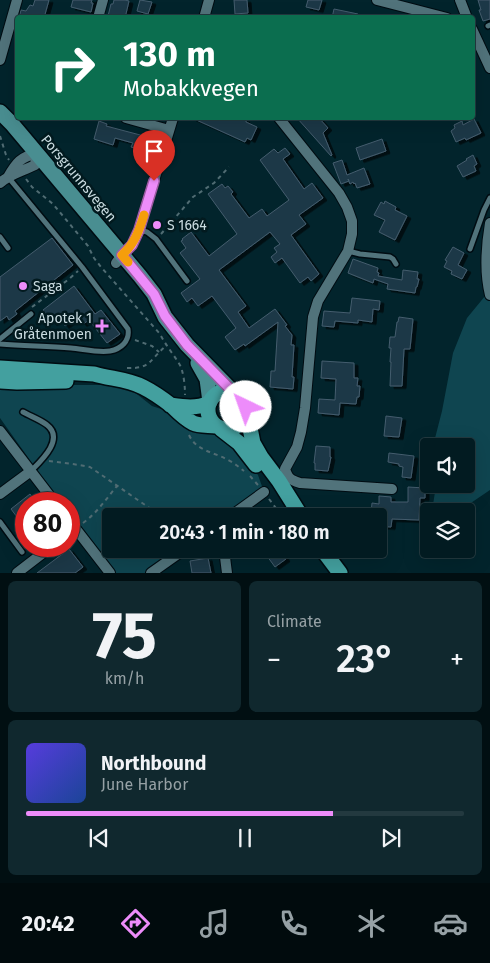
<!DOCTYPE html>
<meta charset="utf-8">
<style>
:root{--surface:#021b21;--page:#10282e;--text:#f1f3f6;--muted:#96a1a5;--line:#23393f;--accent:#ed8cfa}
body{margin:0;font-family:"Fira Sans",sans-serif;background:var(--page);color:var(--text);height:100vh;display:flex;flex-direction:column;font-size:19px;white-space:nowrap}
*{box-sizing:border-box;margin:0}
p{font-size:16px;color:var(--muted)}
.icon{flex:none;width:28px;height:28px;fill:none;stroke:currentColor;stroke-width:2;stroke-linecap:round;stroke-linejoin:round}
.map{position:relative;height:573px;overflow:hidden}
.details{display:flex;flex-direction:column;gap:8px;padding:8px;background:#010f12;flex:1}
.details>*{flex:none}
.hud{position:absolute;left:15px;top:15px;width:460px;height:105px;border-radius:5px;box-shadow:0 5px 20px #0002,0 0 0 1px var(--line);background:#0b6e4f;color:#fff;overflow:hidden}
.controls{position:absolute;left:420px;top:438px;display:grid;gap:10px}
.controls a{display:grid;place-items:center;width:55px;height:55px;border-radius:5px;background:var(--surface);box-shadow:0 5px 20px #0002,0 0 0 1px var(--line);font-size:25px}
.speed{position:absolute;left:15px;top:492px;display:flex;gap:10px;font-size:25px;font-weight:700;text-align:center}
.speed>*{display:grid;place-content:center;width:65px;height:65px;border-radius:50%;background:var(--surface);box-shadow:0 5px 20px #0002,0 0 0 1px var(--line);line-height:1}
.speed .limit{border:8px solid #d22;background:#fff;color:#111}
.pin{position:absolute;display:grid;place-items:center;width:42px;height:42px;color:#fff;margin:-51px -21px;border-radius:50% 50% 50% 0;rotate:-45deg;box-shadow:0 0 5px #0007}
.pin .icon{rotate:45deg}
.me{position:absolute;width:55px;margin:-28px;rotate:318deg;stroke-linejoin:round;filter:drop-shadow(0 0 4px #0008)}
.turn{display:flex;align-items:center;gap:18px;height:105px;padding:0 25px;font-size:22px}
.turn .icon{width:65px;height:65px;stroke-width:2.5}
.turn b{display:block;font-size:35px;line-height:42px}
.big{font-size:38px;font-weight:600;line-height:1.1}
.details .widget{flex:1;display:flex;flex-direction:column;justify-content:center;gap:8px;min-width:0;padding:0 18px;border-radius:8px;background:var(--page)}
.details .dial{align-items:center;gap:0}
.dial b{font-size:65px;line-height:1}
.song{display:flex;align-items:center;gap:15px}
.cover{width:60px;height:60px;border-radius:8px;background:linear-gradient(135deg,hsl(250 70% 55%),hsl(220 70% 35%))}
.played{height:5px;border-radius:2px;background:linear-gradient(90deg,var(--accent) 70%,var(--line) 70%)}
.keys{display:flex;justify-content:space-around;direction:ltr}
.heat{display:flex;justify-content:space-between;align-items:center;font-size:28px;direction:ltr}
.details .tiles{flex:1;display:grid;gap:8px;grid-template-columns:1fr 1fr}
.widget:last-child{grid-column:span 2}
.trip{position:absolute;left:102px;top:508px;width:285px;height:50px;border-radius:5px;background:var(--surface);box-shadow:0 5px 20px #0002,0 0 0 1px var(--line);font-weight:600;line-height:50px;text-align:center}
.menu{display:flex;height:80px;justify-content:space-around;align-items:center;background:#010b0d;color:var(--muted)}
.menu .icon{width:35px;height:35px}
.menu .selected{color:var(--accent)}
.menu b{font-size:22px;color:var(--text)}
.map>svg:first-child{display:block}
.green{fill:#0f4550}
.building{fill:#1e3746;stroke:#445d6e;filter:url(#shadow)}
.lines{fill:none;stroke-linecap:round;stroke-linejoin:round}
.lane-casing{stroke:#000c12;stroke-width:8}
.street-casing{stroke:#000c12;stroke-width:12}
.primary-casing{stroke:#000c12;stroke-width:18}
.highway-casing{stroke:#000c12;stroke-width:18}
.path{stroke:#506c73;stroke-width:2;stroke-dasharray:4 4;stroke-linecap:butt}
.lane{stroke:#51737b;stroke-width:5}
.street{stroke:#51737b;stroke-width:10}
.primary{stroke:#498e91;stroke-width:15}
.highway{stroke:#43a09f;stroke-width:15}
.route-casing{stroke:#9a5ba2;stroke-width:12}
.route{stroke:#ed8cfa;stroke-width:9}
.slow{stroke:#f59e0b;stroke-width:9}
.poi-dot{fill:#ed8cfa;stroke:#021a1f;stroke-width:2}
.labels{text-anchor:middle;stroke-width:5;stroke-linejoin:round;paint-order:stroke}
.street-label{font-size:14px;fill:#cadce1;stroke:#021a1f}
.poi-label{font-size:14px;fill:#cadce1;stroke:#021a1f;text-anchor:start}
</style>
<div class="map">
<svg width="490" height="573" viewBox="0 0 490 573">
<defs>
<filter id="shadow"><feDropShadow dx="4" dy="2.5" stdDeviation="0" flood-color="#0009"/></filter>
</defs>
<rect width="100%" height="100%" fill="#02242c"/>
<path class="green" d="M490 290V490L459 511H432L435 492 434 484H466V446H433L442 411 453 353 467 318Z
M0 385H118L133 391 152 406 167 411 196 430 210 433 231 442 258 475 264 492 231 516H111V549H185L150 573H110L69 519V504H59L27 456 0 418Z"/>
<path class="building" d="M35 0H49L44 18H19L21 10 26 11 30 5 33 6Z
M73 0H92L91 3H93L91 12 71 7Z
M114 0H125L129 1 125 18H113L108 16 111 4H113Z
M140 0 152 2 148 14 137 11Z
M234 0H247L248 13 235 14Z
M308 0H322L319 10 306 7Z
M478 0H490V19L483 21 479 10H481Z
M334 9 358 14V18H332Z
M192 118H241L246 120V122L257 127 251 140 247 138 245 142Z
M297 118H319L328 128 323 133 332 155 331 156Z
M474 119 481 133 466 140 465 138 456 142 451 131 455 128 454 125 462 121 463 125Z
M99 121 107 124 106 126 144 136 143 138 151 140 147 152 131 147 133 143 115 138 113 145 94 139Z
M382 139 386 151 360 160 356 148Z
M285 148 290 154 283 159 304 189 312 183 323 198 299 215 306 224 291 235 319 274 311 281 308 277 300 283 282 258 275 263 271 257 277 252 274 248 280 244 270 232 219 270 246 306 238 312 249 328 275 309 287 325 285 326 292 335 291 345H294L292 377H294L293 389 270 387 271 371H275L278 322 245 346 244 344 235 350 225 337 236 328 212 296 198 306 192 298 187 302 181 293 200 279 180 253 186 248 181 241 183 240 182 239 191 232 209 256 237 234 208 194 222 184 225 188 228 186 233 192 231 194 249 218 262 209 267 216 289 200 260 160 274 149 278 153Z
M473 155 477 164 474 166 476 171 463 177 457 166 467 160 466 159Z
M342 160 347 175 364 168 370 184 357 188 355 183 354 184 353 182 350 184 348 179 349 181 341 184 333 163Z
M385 201 396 207 395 210 407 216 395 240 379 232 385 220 374 215 381 202 384 204Z
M52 238 73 265 15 311 17 314 9 320 7 316 0 321V277Z
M453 247 464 253 458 265 467 270 462 279 451 274 452 271 444 267 447 261 445 260Z
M353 259 378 268 377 272 379 273 378 276 402 280 403 270 418 272 417 279H419L417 287H416L415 293 387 289 388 284 374 279 373 283 348 273Z
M74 286 95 314 101 310 120 334 107 343 89 320 83 324 77 317 65 326 60 318 53 323 43 310Z
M352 298 380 301 379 310 373 309 372 322 358 320V323L335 321 334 327 322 326 324 311 350 313Z
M399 317 413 319 410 349H404L402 386H390L391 362H390L391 348H389L390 337H395L397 322H398Z
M322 361 354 363V378H358L357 386H360L359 397H357L356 404 340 403 339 415 318 413 319 399 335 400 336 379 321 378Z
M386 416 402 418 399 437 384 436Z
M316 446 330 447V457H331L328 471 315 470V463H314Z
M389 453 414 456 411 478 402 477 403 467 399 466V464L388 462Z
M408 487 425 488V498H420L419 520 392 519 391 527 379 526V514H371L372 503 379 504V496L391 497V502H408Z
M30 494 37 504H26V527L18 516 17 517 11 509Z
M69 549 83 567 75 573H37Z
M276 549H279L286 559 275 567 267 556Z
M208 558 211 573H192L190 561Z"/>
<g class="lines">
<defs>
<path id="lane" d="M488 26 490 25
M139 230 147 232 156 239 187 281
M0 237 8 248
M470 249 484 210 490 198
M348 251 360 254 390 257 393 259 396 264
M0 339 31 314
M0 344C24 346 47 346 71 348 83 349 98 353 110 351 121 349 130 341 128 329L82 267 8 177
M23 412C30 416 41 420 47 425 65 439 41 461 31 471
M0 522 22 552"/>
<path id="street" d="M377 0 447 18
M460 0 467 18
M98 18 103 0
M204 18 209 0
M472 29 490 68
M0 60 17 0
M126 118 169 130
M279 118 339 193 347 207 352 221V234L348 251 318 301 313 317 305 408 301 432 297 447 285 469C288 479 291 480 300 483L392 489
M0 183C10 174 23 171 35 165L37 154C21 156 16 163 8 177
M490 223C486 247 484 271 490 295
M116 263 122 255 132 245 139 230 173 118
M0 431 56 504
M0 494 31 471
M231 516 264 492
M69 520 110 573
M224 549 227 573
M17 573 52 546
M151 573 185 549"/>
<path id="primary" d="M0 112 12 124 140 276 154 294 165 317 187 345 232 391
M198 363 207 379 210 402"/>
<path id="highway" d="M0 368 94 374C111 379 127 379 143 387 153 392 163 399 172 406 178 412 185 419 193 423 199 426 209 425 216 426
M0 381 17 382 66 381
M208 410a19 19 0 1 1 38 0a19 19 0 1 1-38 0Z
M170 405C184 407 196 409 209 403
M247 413 253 443 261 457 279 481 301 516
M221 429 239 443 256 465
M322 549 340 573"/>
</defs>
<use href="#lane" class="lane-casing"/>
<use href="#street" class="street-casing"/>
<use href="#primary" class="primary-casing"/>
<use href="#highway" class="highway-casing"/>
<path class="path" d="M0 136 6 155 9 160
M26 179 32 187 53 204 88 246 94 258 101 267 160 334C166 346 175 356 181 367 184 376 185 386 185 395
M161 234 193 197 214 183 229 167
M32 307 69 279 78 271
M135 340 152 346 159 352
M127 368C151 369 149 360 166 346
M189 435C196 451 214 452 228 460 234 463 239 467 244 471
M49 461 73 464 90 467 161 516
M250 476 258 485
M269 499 282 516
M83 523C97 513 106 499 117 486
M306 549 311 555"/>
<use href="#lane" class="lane"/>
<use href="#street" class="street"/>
<use href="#primary" class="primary"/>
<use href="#highway" class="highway"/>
</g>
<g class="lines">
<defs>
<path id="route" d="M154 181 139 230 132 245 122 255 154 294 165 316 187 345 232 391 242 397 246 407"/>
</defs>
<use href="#route" class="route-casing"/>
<use href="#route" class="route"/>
<path class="slow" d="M128 262 122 255C135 243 139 231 144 215"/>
</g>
<g class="poi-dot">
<circle cx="157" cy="225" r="5"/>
<circle cx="23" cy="286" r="5"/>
<path d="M99.5 318.5h5v5h5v5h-5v5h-5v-5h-5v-5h5z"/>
</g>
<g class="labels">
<g class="street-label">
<text transform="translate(79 178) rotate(50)" y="5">Porsgrunnsvegen</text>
</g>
<g class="poi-label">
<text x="167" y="230">S 1664</text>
<text x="33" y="291">Saga</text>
<text x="92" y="323" text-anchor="end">Apotek 1<tspan x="92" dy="16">Gråtenmoen</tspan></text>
</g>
</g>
</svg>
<div class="controls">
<a><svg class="icon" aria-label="sound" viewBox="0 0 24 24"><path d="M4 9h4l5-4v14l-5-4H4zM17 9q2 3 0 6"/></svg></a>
<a><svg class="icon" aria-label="layers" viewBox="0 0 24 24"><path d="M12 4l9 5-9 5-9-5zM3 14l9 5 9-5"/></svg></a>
</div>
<div class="speed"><div class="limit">80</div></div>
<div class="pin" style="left:154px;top:181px;background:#d93025"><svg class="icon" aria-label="arrive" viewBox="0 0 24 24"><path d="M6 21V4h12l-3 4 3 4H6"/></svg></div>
<svg class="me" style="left:246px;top:407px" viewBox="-20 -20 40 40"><circle r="19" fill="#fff"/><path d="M0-13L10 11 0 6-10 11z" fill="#ed8cfa"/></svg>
<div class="trip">20:43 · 1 min · 180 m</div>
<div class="hud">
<div class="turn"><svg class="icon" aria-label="right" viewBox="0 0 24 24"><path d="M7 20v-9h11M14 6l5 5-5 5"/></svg><div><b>130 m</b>Mobakkvegen</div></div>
</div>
</div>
<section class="details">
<div class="tiles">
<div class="widget dial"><b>75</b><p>km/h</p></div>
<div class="widget"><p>Climate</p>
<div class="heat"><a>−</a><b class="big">23°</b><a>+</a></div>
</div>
<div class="widget">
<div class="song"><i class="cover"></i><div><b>Northbound</b><p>June Harbor</p></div></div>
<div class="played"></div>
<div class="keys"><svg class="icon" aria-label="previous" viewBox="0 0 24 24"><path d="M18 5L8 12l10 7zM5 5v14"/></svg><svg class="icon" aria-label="pause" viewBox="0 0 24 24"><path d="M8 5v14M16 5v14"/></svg><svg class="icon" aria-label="next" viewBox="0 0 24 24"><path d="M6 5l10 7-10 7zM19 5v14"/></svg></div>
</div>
</div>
</section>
<nav class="menu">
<b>20:42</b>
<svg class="icon selected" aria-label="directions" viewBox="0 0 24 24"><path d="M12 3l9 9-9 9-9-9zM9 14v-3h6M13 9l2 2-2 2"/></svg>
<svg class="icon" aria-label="music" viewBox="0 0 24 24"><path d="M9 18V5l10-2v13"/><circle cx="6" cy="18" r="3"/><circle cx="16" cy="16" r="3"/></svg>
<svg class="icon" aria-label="phone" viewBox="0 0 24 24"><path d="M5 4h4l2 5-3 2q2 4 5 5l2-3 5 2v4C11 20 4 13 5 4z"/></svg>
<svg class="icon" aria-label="climate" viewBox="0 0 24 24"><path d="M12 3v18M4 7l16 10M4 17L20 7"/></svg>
<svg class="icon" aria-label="car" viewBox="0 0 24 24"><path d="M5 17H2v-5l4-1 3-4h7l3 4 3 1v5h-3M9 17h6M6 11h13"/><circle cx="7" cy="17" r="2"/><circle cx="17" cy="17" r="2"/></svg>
</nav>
